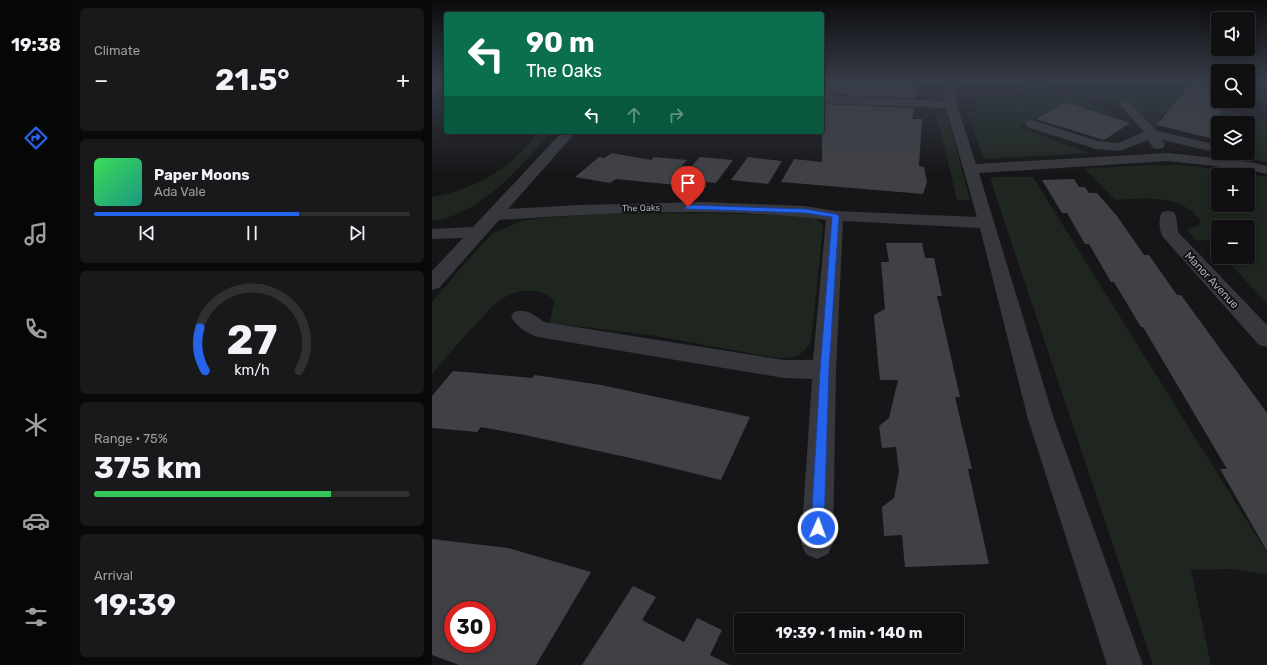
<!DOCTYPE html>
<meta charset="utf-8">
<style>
:root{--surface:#101012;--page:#19191b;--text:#f1f3f6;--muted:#9c9d9f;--line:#303032;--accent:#2563eb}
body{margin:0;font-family:Rubik,sans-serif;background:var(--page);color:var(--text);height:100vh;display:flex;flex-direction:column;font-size:15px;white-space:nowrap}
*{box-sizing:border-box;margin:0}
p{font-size:13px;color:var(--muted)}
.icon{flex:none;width:22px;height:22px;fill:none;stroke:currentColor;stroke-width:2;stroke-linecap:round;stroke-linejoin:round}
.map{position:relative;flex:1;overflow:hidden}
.side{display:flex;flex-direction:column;gap:8px;padding:8px;background:#09090a;width:360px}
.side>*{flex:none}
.top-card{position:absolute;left:12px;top:12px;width:380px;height:122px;border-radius:4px;box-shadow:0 2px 6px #0003,0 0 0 1px var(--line);background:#0b6e4f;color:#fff;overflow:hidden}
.fabs{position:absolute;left:779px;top:12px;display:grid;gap:8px}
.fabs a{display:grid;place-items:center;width:44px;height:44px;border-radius:4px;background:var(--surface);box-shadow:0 2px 6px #0003,0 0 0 1px var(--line);font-size:20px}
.speed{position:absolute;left:12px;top:601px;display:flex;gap:8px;font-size:20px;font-weight:700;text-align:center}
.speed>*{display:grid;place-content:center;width:52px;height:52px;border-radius:50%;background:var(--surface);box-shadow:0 2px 6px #0003,0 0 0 1px var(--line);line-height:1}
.speed .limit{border:6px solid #d22;background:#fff;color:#111}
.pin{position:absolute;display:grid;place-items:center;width:34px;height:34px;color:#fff;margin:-41px -17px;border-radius:50% 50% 50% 0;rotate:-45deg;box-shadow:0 0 4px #0007}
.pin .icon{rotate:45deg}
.me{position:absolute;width:44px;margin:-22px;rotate:2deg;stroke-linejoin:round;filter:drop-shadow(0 0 3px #0008)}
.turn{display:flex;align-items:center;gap:14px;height:84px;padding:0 16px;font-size:18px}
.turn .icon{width:52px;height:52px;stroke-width:2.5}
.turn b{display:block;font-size:28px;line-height:34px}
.lanes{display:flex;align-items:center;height:38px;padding:0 16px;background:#0003;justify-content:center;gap:20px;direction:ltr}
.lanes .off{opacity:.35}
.big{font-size:30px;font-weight:700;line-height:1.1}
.side .widget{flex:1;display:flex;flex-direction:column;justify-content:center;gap:6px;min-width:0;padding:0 14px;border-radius:6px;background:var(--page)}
.side .dial{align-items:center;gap:0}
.dial svg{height:104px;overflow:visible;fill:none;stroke:var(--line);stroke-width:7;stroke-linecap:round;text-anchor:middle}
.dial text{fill:var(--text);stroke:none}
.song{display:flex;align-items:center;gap:12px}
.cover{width:48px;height:48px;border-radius:6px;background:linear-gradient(135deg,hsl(130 70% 55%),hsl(170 70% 35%))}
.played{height:4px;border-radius:2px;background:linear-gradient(90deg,var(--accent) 65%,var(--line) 65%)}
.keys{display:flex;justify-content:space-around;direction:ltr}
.heat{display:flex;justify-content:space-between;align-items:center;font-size:22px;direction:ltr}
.charge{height:6px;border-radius:3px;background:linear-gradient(90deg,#34c759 75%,var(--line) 0)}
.trip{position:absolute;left:302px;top:613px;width:230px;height:40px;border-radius:4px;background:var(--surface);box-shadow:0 2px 6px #0003,0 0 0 1px var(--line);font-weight:700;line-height:40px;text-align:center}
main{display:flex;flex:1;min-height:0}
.dock{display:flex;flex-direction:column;width:72px;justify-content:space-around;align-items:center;background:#060607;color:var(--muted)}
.dock .icon{width:28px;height:28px}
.dock .selected{color:var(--accent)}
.dock b{font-size:18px;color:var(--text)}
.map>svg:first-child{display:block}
.green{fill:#1e261f;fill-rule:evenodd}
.building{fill:#404145;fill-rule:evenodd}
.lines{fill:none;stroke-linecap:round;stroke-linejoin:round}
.minor{fill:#37383d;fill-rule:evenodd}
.route{fill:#2563eb;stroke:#184099}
.labels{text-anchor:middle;stroke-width:4;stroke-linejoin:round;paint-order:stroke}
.far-street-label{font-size:9px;fill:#a8adb8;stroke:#111113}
.street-label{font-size:11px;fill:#a8adb8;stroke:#111113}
</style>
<main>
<nav class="dock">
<b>19:38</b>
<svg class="icon selected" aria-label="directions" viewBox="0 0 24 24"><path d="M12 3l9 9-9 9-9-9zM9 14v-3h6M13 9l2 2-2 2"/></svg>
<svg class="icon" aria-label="music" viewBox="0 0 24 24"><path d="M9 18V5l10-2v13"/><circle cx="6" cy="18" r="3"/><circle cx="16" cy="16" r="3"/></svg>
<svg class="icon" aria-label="phone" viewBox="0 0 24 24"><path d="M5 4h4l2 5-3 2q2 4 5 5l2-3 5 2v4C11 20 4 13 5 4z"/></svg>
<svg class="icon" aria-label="climate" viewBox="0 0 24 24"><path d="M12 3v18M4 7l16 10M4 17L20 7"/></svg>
<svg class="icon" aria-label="car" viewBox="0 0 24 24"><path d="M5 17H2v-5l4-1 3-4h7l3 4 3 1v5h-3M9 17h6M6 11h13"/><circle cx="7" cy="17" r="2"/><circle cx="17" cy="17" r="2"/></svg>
<svg class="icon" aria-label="filters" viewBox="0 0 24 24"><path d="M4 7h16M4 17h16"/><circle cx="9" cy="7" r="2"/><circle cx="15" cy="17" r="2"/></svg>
</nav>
<section class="side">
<div class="widget"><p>Climate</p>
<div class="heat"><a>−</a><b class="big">21.5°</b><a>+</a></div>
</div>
<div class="widget">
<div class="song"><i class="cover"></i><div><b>Paper Moons</b><p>Ada Vale</p></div></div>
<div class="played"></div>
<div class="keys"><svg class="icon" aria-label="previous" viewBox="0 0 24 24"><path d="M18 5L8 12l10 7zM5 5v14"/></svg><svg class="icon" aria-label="pause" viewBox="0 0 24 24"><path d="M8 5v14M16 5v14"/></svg><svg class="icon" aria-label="next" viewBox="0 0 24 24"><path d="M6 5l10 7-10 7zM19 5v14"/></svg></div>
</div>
<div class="widget dial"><svg viewBox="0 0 100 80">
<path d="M14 69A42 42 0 1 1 86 69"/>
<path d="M14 69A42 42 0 0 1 10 36" stroke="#2563eb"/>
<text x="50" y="56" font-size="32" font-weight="700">27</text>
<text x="50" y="72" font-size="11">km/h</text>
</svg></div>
<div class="widget"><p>Range · 75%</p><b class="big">375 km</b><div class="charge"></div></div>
<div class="widget"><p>Arrival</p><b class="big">19:39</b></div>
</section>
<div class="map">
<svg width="835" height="665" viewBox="0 0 835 665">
<rect width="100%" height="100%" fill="#161618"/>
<path class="green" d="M591 81H612L620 94 749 89 803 112 835 121V163L812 156 811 153H816V123H802L801 121 751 109 744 117 730 114 725 129 705 108 664 96 655 99 658 104 692 121 643 105 621 109 587 127 657 153 552 159 535 112H544L541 105H544L542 101 547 102 548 100 543 99V97L572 98V96L597 97Z
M504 113H515L538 200H525Z
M105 132H119C89 167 48 215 0 221V197C41 190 82 168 105 132Z
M749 165 803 171 835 177V304L792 257H816V227H786V250L776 240H764L755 230 766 226 769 221C749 194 713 198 683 200L653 169 700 166ZM786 175H816V205H786Z
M564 177H601L835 553V575L801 569 759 570 779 665H721L558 178Z
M282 213 371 216 383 218 390 223 391 228 379 342C369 357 363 358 345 358L219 335 118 323C118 315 122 309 122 300 106 285 80 290 64 303 58 307 54 314 49 319 32 336 16 355 0 374V302L46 248 60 234 89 221 112 218 165 214Z"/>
<path class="building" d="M390 81H485L483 98 390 94Z
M760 81H786V101H789V123H786V140L725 125Z
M633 102 698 123 672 140 604 119Z
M390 104 482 108 480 119H490L487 166 492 167 495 182 491 194 349 182 362 159 390 162Z
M180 153 219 160 222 157 255 160 250 166 259 167 268 157 301 160 284 183 274 182V188L184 179 178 183 143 177 167 157 172 158Z
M316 157 350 161 336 184 299 180Z
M642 179 647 187H653L657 193H665L685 216 712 255H717L745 295H749L835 413V551L788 469H795L711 327H709L682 282H679L657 244H653L635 213H630L610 180Z
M454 243H490L493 258H502L510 296H505L528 397H523L540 469H536L557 564 473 567 470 535 452 536 450 507 462 498 467 472 464 447 450 448 447 426 457 418 466 380H448L446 362 442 315 453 309 449 262H457Z
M21 371 100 378 103 375 169 385 318 417 289 480 203 459 93 435 49 427 45 432 0 428V396Z
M0 539 76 548 159 572 104 665H27L0 655ZM21 610H55V644H21Z
M201 586 224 597 210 620 252 642 265 618 290 630 278 655 298 665H150Z"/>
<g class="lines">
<path class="minor" d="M8 81H14V87L0 94V86Z
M513 81H523L525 105 544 164 736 153 818 162 835 166V174L818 170 736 161 547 173 622 419 711 665H675L596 419 548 228 411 221 404 370 401 543 396 554 385 559 374 554 369 543 380 379 352 378 106 337C96 334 85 327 79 317L82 312C95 308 102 315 112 322L352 360H381L394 220C366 215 338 215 310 213 229 210 148 215 67 220L7 288 0 290V271L31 238 0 239V229L41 227 130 132H144L76 209 148 205 272 202 373 206 403 211 545 217 514 108 390 103V95L513 101Z
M694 101 698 102 725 131 786 145 787 153 730 140 733 145 731 148 726 149 721 148 716 140 688 151 664 149 595 127 594 124 595 121 600 120 666 141 686 143 712 132 688 105 690 102Z
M736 211 742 212 744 216 746 232 835 325V347L827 345 731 237C727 231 726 218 730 212Z"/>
</g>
<linearGradient id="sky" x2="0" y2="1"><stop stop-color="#0c0c0d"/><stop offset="0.47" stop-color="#363c48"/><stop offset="1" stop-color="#363c48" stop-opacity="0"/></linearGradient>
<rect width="835" height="174" fill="url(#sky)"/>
<path class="route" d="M256 205 373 209 404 214 407 216 397 370 392 528 390 532 386 534 381 532 379 528 388 370 400 217 373 213 254 209 253 207Z"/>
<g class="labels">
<g class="far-street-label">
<text transform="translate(209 208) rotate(-1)" y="3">The Oaks</text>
</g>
<g class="street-label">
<text transform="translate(780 280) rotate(47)" y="4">Manor Avenue</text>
</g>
</g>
</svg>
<div class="fabs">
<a><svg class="icon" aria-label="sound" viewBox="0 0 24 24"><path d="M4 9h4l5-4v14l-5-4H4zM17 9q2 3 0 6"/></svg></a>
<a><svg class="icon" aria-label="search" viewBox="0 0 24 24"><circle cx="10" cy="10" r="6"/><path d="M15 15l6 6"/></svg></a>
<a><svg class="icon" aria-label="layers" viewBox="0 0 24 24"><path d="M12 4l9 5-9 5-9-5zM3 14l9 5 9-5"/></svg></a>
<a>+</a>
<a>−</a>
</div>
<div class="speed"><div class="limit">30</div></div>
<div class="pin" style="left:256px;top:207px;background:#d93025"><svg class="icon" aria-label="arrive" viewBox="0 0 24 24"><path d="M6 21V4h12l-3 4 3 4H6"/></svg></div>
<svg class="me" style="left:386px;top:528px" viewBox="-20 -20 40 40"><circle r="17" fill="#2563eb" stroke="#fff" stroke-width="3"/><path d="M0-11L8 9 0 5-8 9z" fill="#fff"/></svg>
<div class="trip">19:39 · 1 min · 140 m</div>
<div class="top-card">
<div class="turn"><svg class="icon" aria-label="left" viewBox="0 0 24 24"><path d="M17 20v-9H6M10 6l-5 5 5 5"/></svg><div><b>90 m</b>The Oaks</div></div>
<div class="lanes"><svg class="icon" aria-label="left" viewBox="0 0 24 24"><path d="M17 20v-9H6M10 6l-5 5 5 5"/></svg><svg class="icon off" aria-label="ahead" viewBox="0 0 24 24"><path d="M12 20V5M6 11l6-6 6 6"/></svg><svg class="icon off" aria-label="right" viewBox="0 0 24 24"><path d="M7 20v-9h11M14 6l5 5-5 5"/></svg></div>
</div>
</div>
</main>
